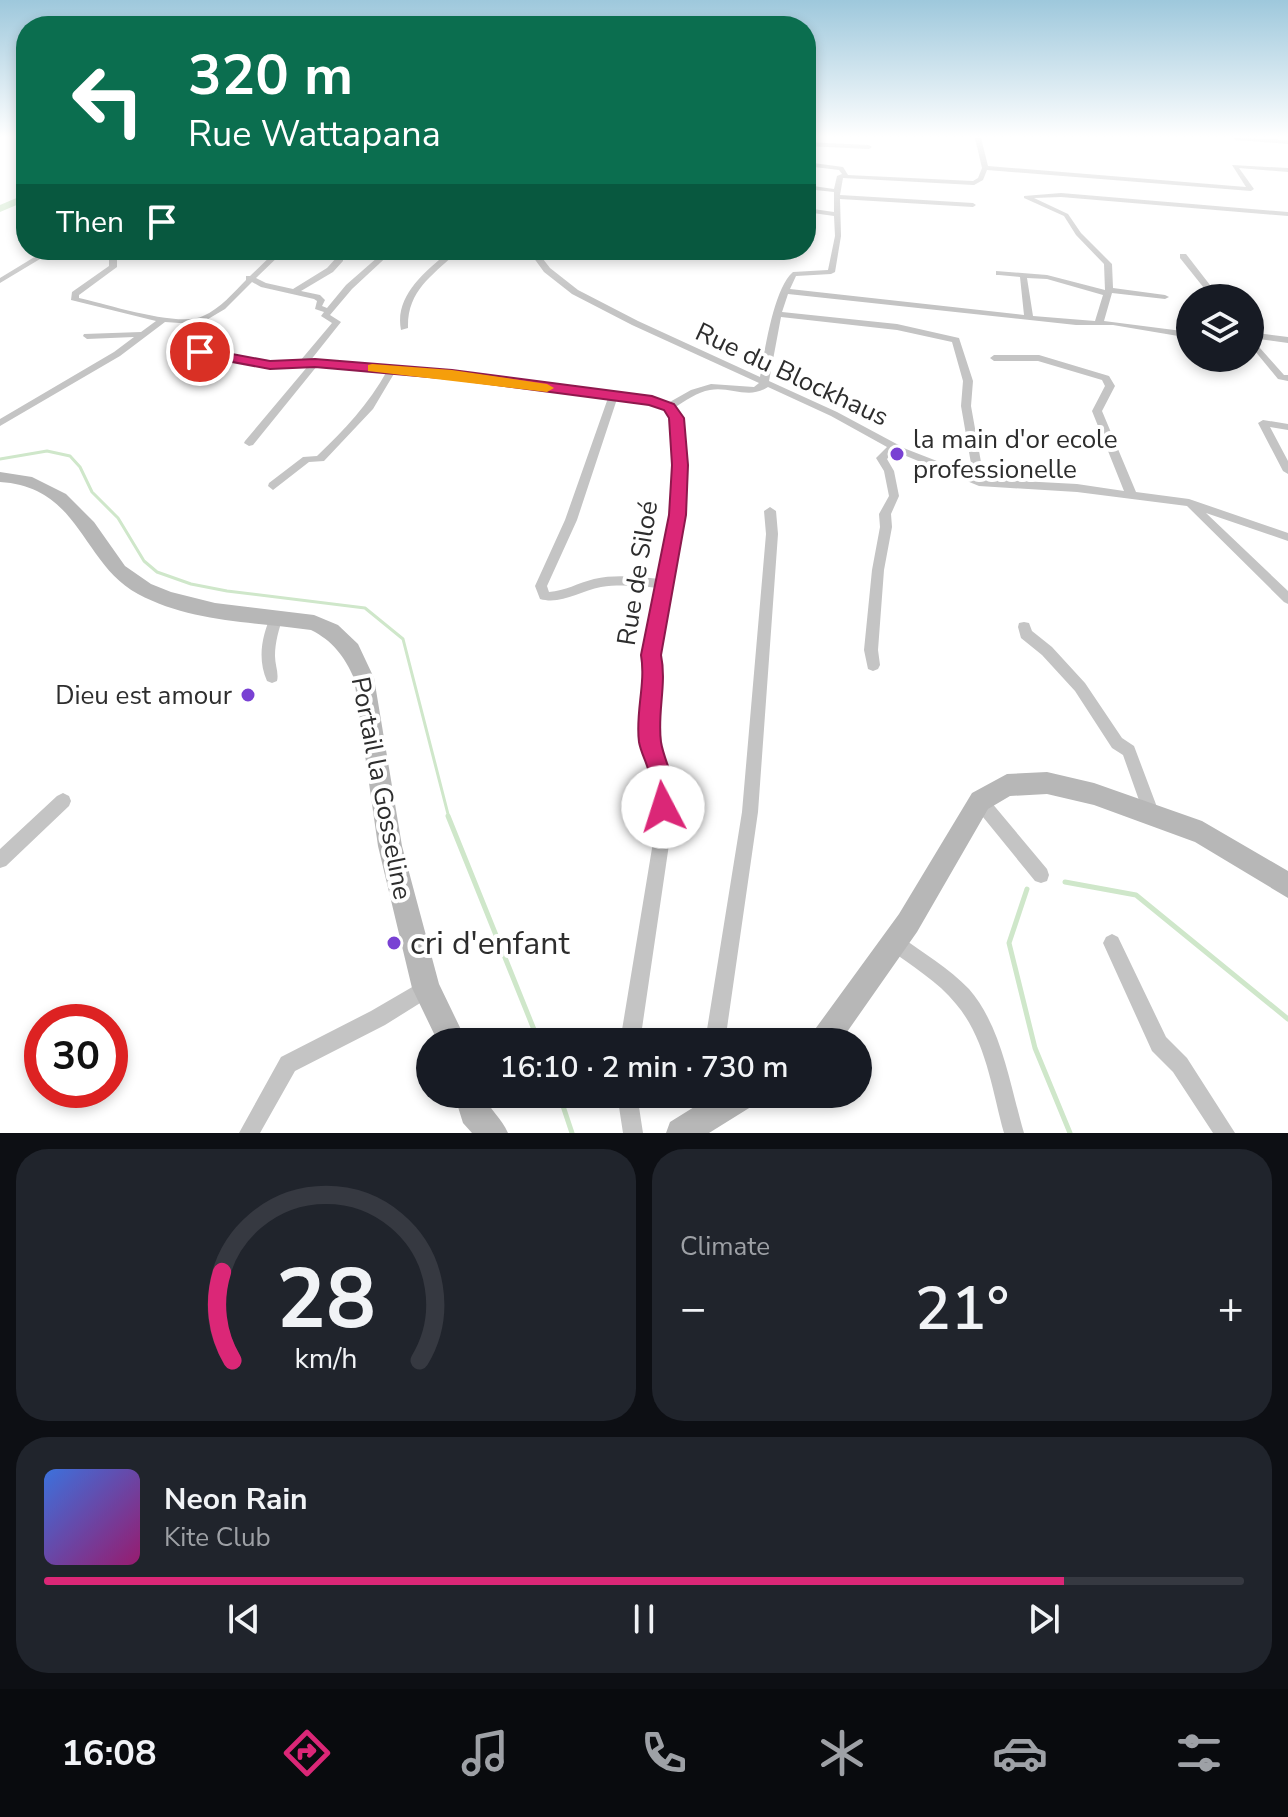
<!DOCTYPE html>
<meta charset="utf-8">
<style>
:root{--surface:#171b24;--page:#20242c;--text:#f1f3f6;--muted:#9ea1a6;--line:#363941;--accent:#db2777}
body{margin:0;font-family:"Nunito Sans",sans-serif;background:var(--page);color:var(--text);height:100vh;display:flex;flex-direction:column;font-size:30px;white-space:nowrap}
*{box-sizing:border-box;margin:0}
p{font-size:26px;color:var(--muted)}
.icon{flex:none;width:44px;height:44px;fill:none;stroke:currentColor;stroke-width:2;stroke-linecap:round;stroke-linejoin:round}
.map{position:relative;height:1133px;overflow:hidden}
.drawer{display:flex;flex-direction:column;gap:16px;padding:16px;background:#0d0f14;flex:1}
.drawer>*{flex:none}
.hud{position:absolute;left:16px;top:16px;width:800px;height:244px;border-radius:32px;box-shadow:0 4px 12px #0003;background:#0b6e4f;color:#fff;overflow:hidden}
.controls{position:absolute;left:1176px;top:284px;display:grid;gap:16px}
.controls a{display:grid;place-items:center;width:88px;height:88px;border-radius:50%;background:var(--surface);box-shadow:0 4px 12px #0003;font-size:40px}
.speed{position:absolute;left:24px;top:1004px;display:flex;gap:16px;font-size:40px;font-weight:700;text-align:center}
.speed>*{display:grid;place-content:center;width:104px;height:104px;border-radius:50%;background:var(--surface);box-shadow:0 4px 12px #0003;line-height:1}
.speed .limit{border:12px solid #d22;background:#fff;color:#111}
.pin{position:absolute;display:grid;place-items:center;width:68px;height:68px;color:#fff;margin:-34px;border:4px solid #fff;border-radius:50%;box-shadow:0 2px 8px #0007}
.me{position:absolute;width:88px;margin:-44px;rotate:355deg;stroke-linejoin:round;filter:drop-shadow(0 0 6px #0008)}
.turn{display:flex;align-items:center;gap:28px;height:168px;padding:0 40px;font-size:36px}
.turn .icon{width:104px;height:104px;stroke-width:2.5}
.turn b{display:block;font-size:56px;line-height:68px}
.then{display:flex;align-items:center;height:76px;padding:0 40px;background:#0003;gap:16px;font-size:30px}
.big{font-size:60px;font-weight:600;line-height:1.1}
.drawer .tile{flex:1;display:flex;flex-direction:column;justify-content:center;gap:12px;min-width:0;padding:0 28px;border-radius:32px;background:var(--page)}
.drawer .dial{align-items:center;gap:0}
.dial svg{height:208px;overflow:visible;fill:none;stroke:var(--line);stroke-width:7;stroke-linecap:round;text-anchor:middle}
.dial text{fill:var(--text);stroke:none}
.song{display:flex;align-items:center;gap:24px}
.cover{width:96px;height:96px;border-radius:12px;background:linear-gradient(135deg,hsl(220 70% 55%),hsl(320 70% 35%))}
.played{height:8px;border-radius:4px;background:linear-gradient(90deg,var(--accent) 85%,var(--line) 85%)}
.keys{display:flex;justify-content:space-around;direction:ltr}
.heat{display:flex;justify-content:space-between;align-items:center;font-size:44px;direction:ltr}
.drawer .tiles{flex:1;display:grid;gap:16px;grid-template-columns:1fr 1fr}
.tile:last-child{grid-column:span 2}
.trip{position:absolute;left:416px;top:1028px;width:456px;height:80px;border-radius:40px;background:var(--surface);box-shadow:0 4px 12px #0003;font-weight:600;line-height:80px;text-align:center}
.tabs{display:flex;height:128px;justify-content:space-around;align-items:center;background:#090b0e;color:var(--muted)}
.tabs .icon{width:56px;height:56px}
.tabs .active{color:var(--accent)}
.tabs b{font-size:36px;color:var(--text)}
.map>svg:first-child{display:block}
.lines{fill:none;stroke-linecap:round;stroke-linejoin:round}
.stream-far1{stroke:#cfe7ca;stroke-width:3}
.stream{stroke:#cfe7ca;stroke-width:5}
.river{fill:#cfe7ca;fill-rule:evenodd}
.street{fill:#c4c4c4;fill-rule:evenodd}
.secondary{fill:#b7b7b7;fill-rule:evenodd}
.route{fill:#db2777;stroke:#8e194d;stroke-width:2}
.slow{fill:#f59e0b}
.poi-dot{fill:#7941d3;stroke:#fff;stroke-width:3}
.labels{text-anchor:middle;stroke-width:8;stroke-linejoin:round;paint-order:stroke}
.street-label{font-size:26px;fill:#2d2d2d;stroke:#fff}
.poi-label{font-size:26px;fill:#2d2d2d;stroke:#fff;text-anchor:start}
.near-poi-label{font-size:32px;fill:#2d2d2d;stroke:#fff;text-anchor:start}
</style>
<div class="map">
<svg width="1288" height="1133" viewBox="0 0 1288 1133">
<rect width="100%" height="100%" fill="#fff"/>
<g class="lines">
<path class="stream-far1" d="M0 459 47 451 70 456 80 467 92 492 118 518 144 561 157 572 191 584 227 591 365 608 403 639 449 818"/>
<path class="stream" d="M448 816 539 1042
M1065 882 1136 895 1288 1019
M1027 889 1009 943 1035 1048 1070 1133
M559 1094 572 1133"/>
<path class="river" d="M26 194V201L0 212V205Z"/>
<path class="street" d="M975 138H981L988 166 1246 187 1232 165 1288 168V172L1239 168 1254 189 1251 191 987 170 983 180 974 185 843 178 840 195 973 203 976 205 973 207 840 199 841 236 835 272 831 274 796 276 790 289 1024 315 1020 277 999 275H996V271L1047 275 1105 290 1104 264 1076 235 1064 216 1024 198V196L1061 193 1288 212V216L1061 197 1034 198 1068 214 1081 233 1112 264 1113 288 1165 295 1169 297 1165 299 1112 293 1104 321 1190 332V338L1113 325H1076L788 294 782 312 897 324 959 338 973 381 971 406 984 479 1077 484 1124 491 1092 411 1105 386 1102 380 1038 361H994L990 358 994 355H1039L1109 376 1115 386 1102 411 1136 492 1189 499 1288 533V541L1206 513 1288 591V604L1284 602 1187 506 1077 492 979 486 894 451 887 459 894 471 899 496 891 514 892 527 884 570 878 650 880 665 878 669 873 671 868 669 864 650 872 570 880 527 879 514 889 496 884 471 876 458 887 447 831 416 768 387C749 400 730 386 710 390 697 392 685 401 674 408L682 426 685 454 684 488 675 565 658 655 662 675 657 745 670 775 672 824 640 1042H620L656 824 654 775 643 745 648 675 644 655 658 588C639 586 620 584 601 587 580 591 561 605 540 599L535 586 565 520 608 398 452 377 395 372 373 409 324 461 309 462 273 490 268 486 269 483 303 457 317 456C344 430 369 404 387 371L317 366 253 445 249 446 244 443 245 441 308 366 270 368 197 354 192 348 197 335 195 324 165 322 120 356 0 426V419L114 352 134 337 87 339 83 336 84 334 141 332 156 321 71 300 72 292 109 266V250H117V267L79 295V298C106 304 180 328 203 316 220 309 234 292 246 280V276H250L277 250H285L256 278 266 283 293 289 327 268 337 257H343V261L333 272 301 291 320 295 325 300 322 306 327 308 346 285 386 250H394L352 289 330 315 341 322 310 361 452 371 652 398 668 403 691 390 711 384 754 387 759 383 632 325 572 294 544 272 528 250H536L550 268 578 290 638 321 760 377C765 349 774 288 793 272L828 270 835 236 834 216 806 212V208L834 212V192L806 189V185L834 189 837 176 842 174 839 170 806 166V162L843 167 848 175 973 181 978 178 982 168ZM1027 278 1047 279 1103 295 1095 321 1033 316ZM252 282 261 287 314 299 317 301 315 309 324 312 321 316 332 323 300 361 270 362 203 350 200 348 205 335 203 322 225 309ZM781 317 897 330 952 342 963 381 961 406 973 475 906 449 837 412 769 381ZM617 399 650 404 665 409C667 414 671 421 672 426 682 467 668 538 660 579 638 577 616 574 594 579 578 583 565 591 549 592L547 586 577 520Z
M1233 138 1288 140V144L1236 140Z
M806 142 869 145 872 147 869 149 806 146Z
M46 250H55L0 283V278Z
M451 250H459C434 275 407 289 408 328L401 330C394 295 427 270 451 250Z
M1180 254H1186L1220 298H1212L1180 258Z
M1250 332 1288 337V343L1251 338 1284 375H1288V381L1278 379 1250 345Z
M1263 420 1288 424V430L1270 427 1288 461V474L1283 471 1258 423Z
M770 507 776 511 778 534 758 812 725 1042H705L742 812 766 534 764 511Z
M277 612 282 613 283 617C279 629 275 642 275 656 275 665 279 673 277 681L272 683 267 681C257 658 262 636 272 613Z
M1024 622 1029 623 1032 631 1052 647 1085 683 1122 738 1134 746 1160 815 1158 820 1152 823 1146 820 1123 755 1112 748 1075 691 1042 655 1021 638 1018 627 1019 623Z
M63 793 69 796 71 801 69 806 6 866 0 868V849L57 796Z
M980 793 986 796 1047 869 1049 875 1047 881 1041 883 1035 881 974 806 972 801 974 796Z
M894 933 900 936C923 953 949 968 969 989 1002 1027 1010 1086 1024 1133H1004C992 1090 986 1039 956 1004 938 981 911 966 888 948L885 942 888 936Z
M1112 934 1118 937 1166 1037 1187 1058 1235 1133H1213L1173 1072 1152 1051 1103 943 1106 937Z
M426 979 433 981 435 988 433 995 385 1025 295 1071 260 1133H239L281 1057 371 1011Z
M617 1094H637L643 1133H623Z
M697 1094H717L711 1122 704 1125 697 1122 694 1115Z"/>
<path class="secondary" d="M0 472 32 477 66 494 94 522 125 566 151 584 171 592 215 603 314 615 338 625 358 644 374 678 402 846 439 984 467 1042H438L412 988 378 846 354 678C344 656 333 641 311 630 254 622 190 622 138 594 81 563 81 487 0 482Z
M1047 772 1094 783 1202 821 1288 871V898L1195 842 1094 805 1047 794 1010 796 988 809 917 932 840 1042H809L813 1032 899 914 972 793 1007 774Z
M454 1094H484C488 1109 502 1118 508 1133H472L463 1123Z
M715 1094H758L754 1105 709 1133H666L670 1122Z"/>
</g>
<linearGradient id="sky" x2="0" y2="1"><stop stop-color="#9ec8dc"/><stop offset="0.46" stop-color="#fff"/><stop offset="1" stop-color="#fff" stop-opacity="0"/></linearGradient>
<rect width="1288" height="297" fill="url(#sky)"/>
<path class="route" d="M200 348 270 361 315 359 452 370 652 396 674 404 684 418 688 465 686 515 661 655C667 684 657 713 661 742 665 767 683 789 672 815L663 818 655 815C650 803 652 791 650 778 649 766 641 754 639 742 635 713 646 684 641 655L669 515 672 465 669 418 664 410 649 405 452 379 315 367 270 369 195 355 193 352Z"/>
<path class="slow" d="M372 364 452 370 547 384 554 388 547 392 368 371V365Z"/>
<g class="poi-dot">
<circle cx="897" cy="454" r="8"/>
<circle cx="248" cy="695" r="8"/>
<circle cx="394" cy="943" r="8"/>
</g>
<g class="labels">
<g class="street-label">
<text transform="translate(792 374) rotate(25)" y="9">Rue du Blockhaus</text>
<text transform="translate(637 573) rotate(-81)" y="9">Rue de Siloé</text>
<text transform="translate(382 788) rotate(79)" y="9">Portail la Gosseline</text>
</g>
<g class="poi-label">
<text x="913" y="448">la main d'or ecole<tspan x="913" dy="30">professionelle</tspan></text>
<text x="232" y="704" text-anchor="end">Dieu est amour</text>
</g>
<g class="near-poi-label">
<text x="410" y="954">cri d'enfant</text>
</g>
</g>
</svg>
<div class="controls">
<a><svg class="icon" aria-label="layers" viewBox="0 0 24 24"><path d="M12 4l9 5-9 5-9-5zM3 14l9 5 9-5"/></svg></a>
</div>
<div class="speed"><div class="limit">30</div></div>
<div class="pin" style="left:200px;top:352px;background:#d93025"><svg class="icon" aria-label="arrive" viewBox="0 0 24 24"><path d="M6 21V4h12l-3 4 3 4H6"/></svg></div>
<svg class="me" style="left:663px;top:807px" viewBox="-20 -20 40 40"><circle r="19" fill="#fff"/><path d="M0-13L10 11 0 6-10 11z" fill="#db2777"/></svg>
<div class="trip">16:10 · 2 min · 730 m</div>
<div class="hud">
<div class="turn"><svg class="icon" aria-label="left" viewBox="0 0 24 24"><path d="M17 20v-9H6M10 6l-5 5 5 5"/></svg><div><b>320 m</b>Rue Wattapana</div></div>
<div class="then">Then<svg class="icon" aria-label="arrive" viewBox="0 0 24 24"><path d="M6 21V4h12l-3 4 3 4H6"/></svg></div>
</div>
</div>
<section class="drawer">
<div class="tiles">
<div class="tile dial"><svg viewBox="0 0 100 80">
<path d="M14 69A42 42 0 1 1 86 69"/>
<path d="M14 69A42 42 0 0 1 10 35" stroke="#db2777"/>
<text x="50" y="56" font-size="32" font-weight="700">28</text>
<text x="50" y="72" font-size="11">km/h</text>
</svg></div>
<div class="tile"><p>Climate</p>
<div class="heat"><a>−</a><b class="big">21°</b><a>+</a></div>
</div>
<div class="tile">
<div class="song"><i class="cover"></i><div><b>Neon Rain</b><p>Kite Club</p></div></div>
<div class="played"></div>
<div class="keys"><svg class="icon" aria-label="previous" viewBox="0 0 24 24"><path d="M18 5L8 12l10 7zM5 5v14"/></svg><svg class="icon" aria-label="pause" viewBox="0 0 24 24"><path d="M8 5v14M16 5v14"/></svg><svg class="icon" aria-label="next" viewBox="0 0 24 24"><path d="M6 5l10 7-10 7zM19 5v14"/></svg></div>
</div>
</div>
</section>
<nav class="tabs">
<b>16:08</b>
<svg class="icon active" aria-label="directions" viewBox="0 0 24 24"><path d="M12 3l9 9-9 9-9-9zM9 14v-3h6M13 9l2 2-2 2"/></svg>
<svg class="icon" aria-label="music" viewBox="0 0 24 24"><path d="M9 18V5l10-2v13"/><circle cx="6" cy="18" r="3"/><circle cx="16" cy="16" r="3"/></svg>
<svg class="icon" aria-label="phone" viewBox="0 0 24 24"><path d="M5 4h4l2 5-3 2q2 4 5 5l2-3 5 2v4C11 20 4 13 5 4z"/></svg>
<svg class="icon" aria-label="climate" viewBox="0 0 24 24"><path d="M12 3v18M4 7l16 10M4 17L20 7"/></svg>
<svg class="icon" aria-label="car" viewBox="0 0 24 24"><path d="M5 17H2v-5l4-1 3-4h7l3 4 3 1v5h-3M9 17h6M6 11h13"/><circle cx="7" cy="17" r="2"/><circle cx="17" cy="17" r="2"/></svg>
<svg class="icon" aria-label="filters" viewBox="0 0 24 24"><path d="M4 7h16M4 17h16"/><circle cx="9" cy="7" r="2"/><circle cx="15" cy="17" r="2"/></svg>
</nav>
